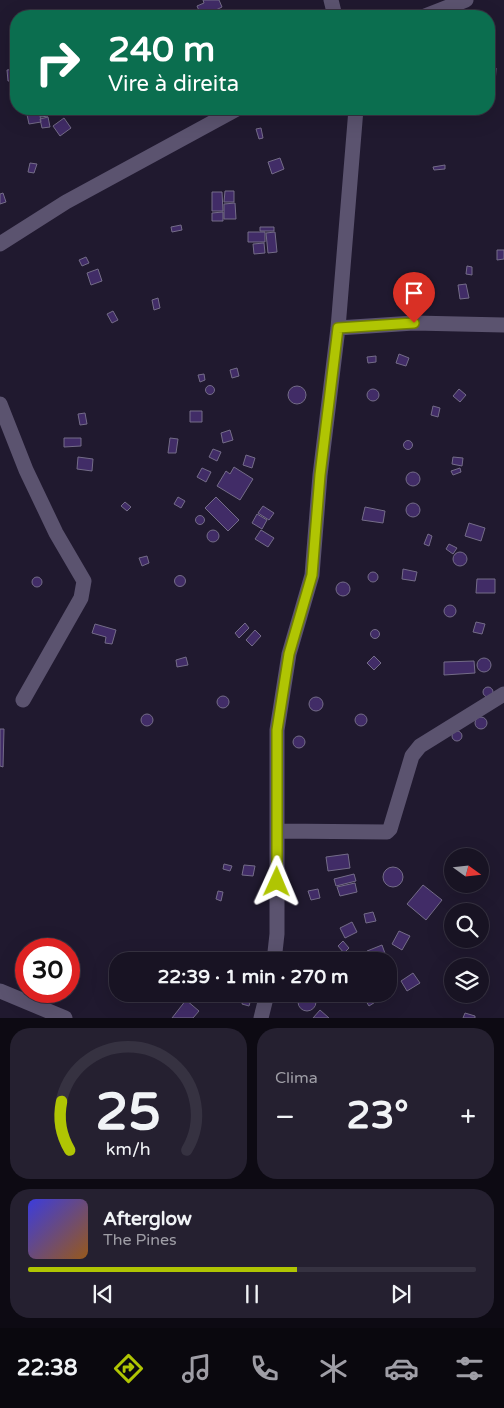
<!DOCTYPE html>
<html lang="pt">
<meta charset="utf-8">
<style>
:root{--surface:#181323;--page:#252030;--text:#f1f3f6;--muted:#9f9ea6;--line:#363241;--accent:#b0c503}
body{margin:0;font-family:"Varela Round",sans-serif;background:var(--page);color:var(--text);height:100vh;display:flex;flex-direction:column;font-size:19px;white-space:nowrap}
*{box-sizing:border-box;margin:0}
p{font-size:16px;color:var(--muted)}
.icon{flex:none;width:28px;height:28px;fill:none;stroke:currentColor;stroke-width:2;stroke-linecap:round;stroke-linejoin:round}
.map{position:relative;height:1018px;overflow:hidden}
.side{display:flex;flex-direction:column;gap:10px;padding:10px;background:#0d0a13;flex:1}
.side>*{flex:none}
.banner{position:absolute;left:10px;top:10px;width:485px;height:105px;border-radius:20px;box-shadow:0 5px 20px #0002,0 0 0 1px var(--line);background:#0b6e4f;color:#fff;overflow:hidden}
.needle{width:32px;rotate:105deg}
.fabs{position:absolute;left:444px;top:848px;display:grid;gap:10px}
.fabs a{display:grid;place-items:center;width:45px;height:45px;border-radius:50%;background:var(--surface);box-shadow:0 5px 20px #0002,0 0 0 1px var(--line);font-size:25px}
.speed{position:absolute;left:15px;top:938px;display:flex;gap:10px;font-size:25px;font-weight:700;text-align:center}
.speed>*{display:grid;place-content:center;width:65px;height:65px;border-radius:50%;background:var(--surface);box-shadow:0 5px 20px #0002,0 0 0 1px var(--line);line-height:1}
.speed .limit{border:8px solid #d22;background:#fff;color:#111}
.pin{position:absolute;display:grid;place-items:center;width:42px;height:42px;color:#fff;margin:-51px -21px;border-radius:50% 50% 50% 0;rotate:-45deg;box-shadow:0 0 5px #0007}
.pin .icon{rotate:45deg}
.me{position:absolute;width:55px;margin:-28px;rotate:1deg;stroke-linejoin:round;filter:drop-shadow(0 0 4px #0008)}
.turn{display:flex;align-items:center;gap:18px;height:105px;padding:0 15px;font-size:22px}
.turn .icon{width:65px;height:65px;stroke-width:2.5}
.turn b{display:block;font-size:35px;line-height:42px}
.big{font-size:38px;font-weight:800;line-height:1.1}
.side .tile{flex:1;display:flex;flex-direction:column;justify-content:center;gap:8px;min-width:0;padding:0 18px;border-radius:20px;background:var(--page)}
.side .dial{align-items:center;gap:0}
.dial svg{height:130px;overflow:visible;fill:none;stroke:var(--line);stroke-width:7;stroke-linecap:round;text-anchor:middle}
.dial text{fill:var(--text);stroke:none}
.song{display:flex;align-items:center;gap:15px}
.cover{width:60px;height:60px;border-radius:8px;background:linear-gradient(135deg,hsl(240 70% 55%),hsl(30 70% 35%))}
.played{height:5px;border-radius:2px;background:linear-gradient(90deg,var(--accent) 60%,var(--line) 60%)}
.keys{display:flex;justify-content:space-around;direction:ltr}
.heat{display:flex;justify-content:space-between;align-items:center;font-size:28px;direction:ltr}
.side .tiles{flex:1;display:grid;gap:10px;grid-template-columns:1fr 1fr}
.tile:last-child{grid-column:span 2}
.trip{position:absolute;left:109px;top:952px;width:288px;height:50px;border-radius:20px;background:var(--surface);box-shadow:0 5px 20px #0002,0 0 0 1px var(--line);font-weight:800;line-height:50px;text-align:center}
.tab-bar{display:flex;height:80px;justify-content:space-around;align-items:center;background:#0a080e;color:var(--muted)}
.tab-bar .icon{width:35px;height:35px}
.tab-bar .selected{color:var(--accent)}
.tab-bar b{font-size:22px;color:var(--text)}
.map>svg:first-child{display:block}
.building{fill:#412c67;stroke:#746c88}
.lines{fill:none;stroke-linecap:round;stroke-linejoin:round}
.minor{stroke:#5b536f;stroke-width:15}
.route-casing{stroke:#728002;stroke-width:12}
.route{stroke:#b0c503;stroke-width:9}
</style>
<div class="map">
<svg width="504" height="1018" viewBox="0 0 504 1018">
<rect width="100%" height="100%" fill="#20192f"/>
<path class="building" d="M203 0H219L222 7 208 14 206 10 200 13 197 6 204 3Z
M489 68H496L495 85H493L492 93H489Z
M16 69V81H8L7 70Z
M39 109 41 122 29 124 26 110Z
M39 109H47L48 116 41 117Z
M48 117 50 127 42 128 40 119Z
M64 118 71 128 60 136 53 126Z
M261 128 263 138 259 139 256 129Z
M280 158 284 169 272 174 268 162Z
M30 163 37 164 34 173 28 172Z
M445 165V169L434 170 433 167Z
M225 191H234V202H224Z
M212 192H222L223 211H212Z
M3 193 6 202 0 204V194Z
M235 203 236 219H224V204Z
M223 212V221H212V213Z
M181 225 182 230 172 232 171 227Z
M260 227H274V231H260Z
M248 232H265V242H248Z
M275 232 277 252 268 253 266 233Z
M264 243 265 253 254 254 253 244Z
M497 250H504V259L497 260Z
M86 257 89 263 82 266 79 260Z
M467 266 472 267V275L466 274Z
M98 269 102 281 91 285 87 273Z
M466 284 469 298 460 299 458 285Z
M158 298 160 308 154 310 152 300Z
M113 311 118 320 112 323 107 314Z
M399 354 409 358 406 366 396 363Z
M376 356V362L368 363 367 357Z
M237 368 239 376 232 378 230 370Z
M204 374 205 380 200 382 198 375Z
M205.5 390a4.5 4.5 0 1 1 9 0a4.5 4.5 0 1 1-9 0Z
M288 395a9 9 0 1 1 18 0a9 9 0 1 1-18 0Z
M459 389 466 395 460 402 453 396Z
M367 395a6 6 0 1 1 12 0a6 6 0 1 1-12 0Z
M433 406 440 408 438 417 431 415Z
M190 411H202V422H190Z
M85 413 87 424 80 425 78 414Z
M230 430 233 440 223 443 221 433Z
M64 438H81V446L64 447Z
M170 438 178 439 176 453H168Z
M403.5 445a4.5 4.5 0 1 1 9 0a4.5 4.5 0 1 1-9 0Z
M213 449 221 452 217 461 209 457Z
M246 455 255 458 252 468 243 465Z
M78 457 93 459 92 471 77 469Z
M453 457 463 458 462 466 452 464Z
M234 467 253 479 240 500 217 486 226 471 230 474Z
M202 468 211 472 206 482 197 477Z
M460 468 461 472 453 475 451 471Z
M406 479a7 7 0 1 1 14 0a7 7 0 1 1-14 0Z
M178 497 185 501 181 508 174 504Z
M216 497 239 520 228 531 205 508Z
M125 502 131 507 127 511 121 506Z
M406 510a7 7 0 1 1 14 0a7 7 0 1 1-14 0Z
M263 506 274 513 269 520 258 513Z
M365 507 385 511 383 523 362 520Z
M257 514 267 520 262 529 252 523Z
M195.5 520a4.5 4.5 0 1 1 9 0a4.5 4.5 0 1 1-9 0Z
M469 523 485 528 481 541 465 536Z
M207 536a6 6 0 1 1 12 0a6 6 0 1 1-12 0Z
M261 530 274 538 268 547 255 539Z
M428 534 432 536 429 546 424 544Z
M449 544 457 548 453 554 446 549Z
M453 559a7 7 0 1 1 14 0a7 7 0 1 1-14 0Z
M147 556 149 563 142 566 139 558Z
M403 569 417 572 415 581 402 579Z
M368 577a5 5 0 1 1 10 0a5 5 0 1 1-10 0Z
M174.5 581a5.5 5.5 0 1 1 11 0a5.5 5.5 0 1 1-11 0Z
M32 582a5 5 0 1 1 10 0a5 5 0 1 1-10 0Z
M477 579H495V593H476Z
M336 589a7 7 0 1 1 14 0a7 7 0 1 1-14 0Z
M444 611a6 6 0 1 1 12 0a6 6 0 1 1-12 0Z
M476 622 485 624 482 634 473 632Z
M245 623 249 628 239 638 235 633Z
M95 624 116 630 112 644 105 643 106 637 92 633Z
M370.5 634a4.5 4.5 0 1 1 9 0a4.5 4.5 0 1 1-9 0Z
M255 630 261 636 252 646 246 640Z
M374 656 381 663 374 670 367 663Z
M186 657 188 665 177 667 176 660Z
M477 665a7 7 0 1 1 14 0a7 7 0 1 1-14 0Z
M474 661 475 673 444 675V662Z
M483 692a5 5 0 1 1 10 0a5 5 0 1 1-10 0Z
M217 702a6 6 0 1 1 12 0a6 6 0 1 1-12 0Z
M309 704a7 7 0 1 1 14 0a7 7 0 1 1-14 0Z
M141 720a6 6 0 1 1 12 0a6 6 0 1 1-12 0Z
M355 720a6 6 0 1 1 12 0a6 6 0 1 1-12 0Z
M475 723a6 6 0 1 1 12 0a6 6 0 1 1-12 0Z
M0 729H4L3 767 0 766Z
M452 736a5 5 0 1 1 10 0a5 5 0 1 1-10 0Z
M293 742a6 6 0 1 1 12 0a6 6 0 1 1-12 0Z
M348 854 350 868 328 871 326 857Z
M224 864 232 866 230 871 223 869Z
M244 865 255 866 253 876 242 875Z
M383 877a10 10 0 1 1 20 0a10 10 0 1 1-20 0Z
M354 874 356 881 336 886 334 879Z
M355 883 357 892 340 896 337 887Z
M423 885 442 900 426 920 407 904Z
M318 889 320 898 311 900 308 891Z
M218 891 223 892 221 901 216 899Z
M459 906 466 911H452V924L447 914 453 907Z
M373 912 376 921 366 923 364 914Z
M352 922 357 932 345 938 340 928Z
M399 931 410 936 402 950 392 944Z
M343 941 349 948 344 953 338 946Z
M382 945 387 959 371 961 367 951Z
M413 973 420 983 407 991 401 981Z
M298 1002a9 9 0 1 1 18 0a9 9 0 1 1-18 0Z
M244 994 252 995 249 1006 242 1004Z
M372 994H377L380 999 369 1006 364 998Z
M186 1000 199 1011 193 1018H172Z
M320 1010 329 1018H313Z
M465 1013 475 1016V1018H463Z"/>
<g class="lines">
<path class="minor" d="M331 0 335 16
M425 16 466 0
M0 244 66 202 237 109
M338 328 414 323 504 325
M0 404 26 470 56 533 84 581 81 598 23 700
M278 831 387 832 390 829 412 756 420 746 504 694
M274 961 277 934V730L289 654 312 575 320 475 338 328 356 109
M0 991 65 1018
M261 1018 267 994"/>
</g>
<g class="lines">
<defs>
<path id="route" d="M277 882V730L289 654 312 575 320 475 338 328 414 323"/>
</defs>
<use href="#route" class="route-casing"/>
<use href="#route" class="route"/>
</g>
</svg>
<div class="fabs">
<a><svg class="needle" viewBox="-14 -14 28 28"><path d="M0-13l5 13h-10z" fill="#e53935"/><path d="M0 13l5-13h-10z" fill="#9f9ea6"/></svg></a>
<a><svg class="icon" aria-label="search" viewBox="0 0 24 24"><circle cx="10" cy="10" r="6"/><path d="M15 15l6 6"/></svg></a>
<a><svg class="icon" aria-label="layers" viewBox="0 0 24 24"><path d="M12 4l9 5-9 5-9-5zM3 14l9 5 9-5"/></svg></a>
</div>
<div class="speed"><div class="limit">30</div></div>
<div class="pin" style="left:414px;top:323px;background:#d93025"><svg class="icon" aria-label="arrive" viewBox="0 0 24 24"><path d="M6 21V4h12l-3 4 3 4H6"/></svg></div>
<svg class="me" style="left:277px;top:882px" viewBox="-20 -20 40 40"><path d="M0-17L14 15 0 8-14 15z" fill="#b0c503" stroke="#fff" stroke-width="4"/></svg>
<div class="trip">22:39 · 1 min · 270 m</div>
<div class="banner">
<div class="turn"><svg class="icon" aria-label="right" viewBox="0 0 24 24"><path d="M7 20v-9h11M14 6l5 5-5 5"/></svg><div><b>240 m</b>Vire à direita</div></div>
</div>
</div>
<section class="side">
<div class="tiles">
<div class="tile dial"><svg viewBox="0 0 100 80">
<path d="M14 69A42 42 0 1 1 86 69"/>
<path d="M14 69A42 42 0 0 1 9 39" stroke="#b0c503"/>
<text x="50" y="56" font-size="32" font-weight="700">25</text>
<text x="50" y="72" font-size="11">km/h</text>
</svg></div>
<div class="tile"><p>Clima</p>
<div class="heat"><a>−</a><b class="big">23°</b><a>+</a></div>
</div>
<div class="tile">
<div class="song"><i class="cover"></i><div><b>Afterglow</b><p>The Pines</p></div></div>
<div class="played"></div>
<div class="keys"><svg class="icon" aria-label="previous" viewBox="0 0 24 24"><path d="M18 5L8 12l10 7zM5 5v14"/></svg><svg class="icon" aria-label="pause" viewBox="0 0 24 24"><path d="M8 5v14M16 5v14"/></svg><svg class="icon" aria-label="next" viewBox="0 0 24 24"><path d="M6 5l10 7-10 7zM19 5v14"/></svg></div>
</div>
</div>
</section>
<nav class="tab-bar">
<b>22:38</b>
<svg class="icon selected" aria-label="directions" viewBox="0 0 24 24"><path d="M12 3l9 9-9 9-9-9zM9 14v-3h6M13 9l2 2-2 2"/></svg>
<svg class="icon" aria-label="music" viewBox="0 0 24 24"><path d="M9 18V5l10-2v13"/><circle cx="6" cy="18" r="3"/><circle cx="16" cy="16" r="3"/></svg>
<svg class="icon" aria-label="phone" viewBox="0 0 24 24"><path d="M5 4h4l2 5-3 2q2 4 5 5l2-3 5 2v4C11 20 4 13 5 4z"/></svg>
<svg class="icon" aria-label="climate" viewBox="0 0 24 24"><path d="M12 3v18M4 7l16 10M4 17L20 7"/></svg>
<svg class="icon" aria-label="car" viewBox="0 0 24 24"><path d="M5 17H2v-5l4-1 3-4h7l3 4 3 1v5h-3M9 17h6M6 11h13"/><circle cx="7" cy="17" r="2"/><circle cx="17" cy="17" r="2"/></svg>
<svg class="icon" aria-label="filters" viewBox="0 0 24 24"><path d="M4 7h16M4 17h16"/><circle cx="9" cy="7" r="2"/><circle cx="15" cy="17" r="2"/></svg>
</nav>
